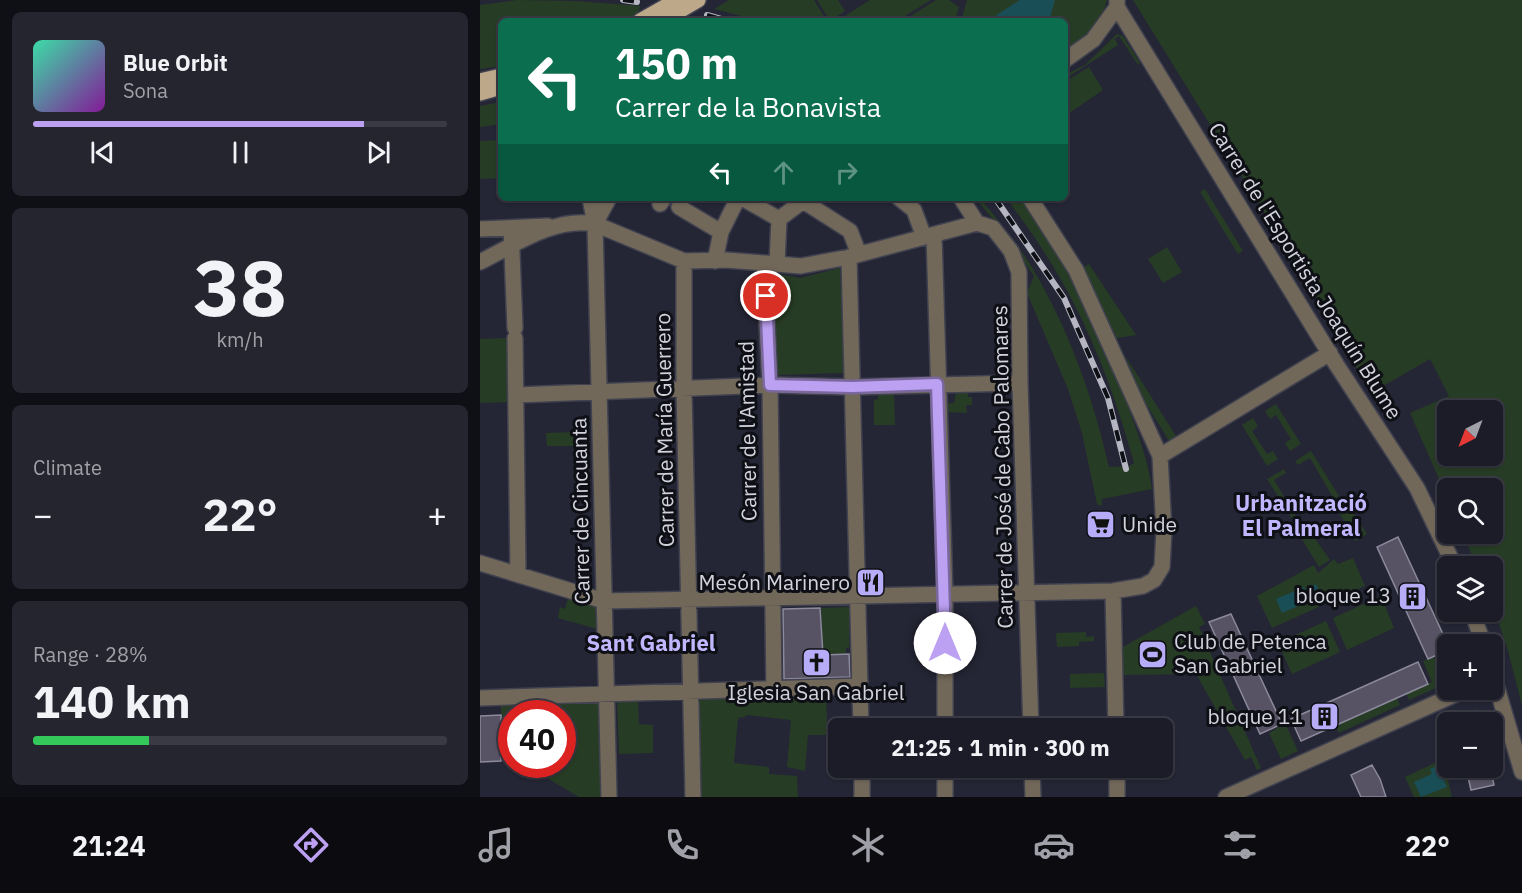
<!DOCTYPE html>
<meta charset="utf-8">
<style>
:root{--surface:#1c1c28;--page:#252530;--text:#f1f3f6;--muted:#a0a1a8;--line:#3a3a45;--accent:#bca0f2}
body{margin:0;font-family:"IBM Plex Sans",sans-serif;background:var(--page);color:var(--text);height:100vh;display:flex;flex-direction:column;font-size:22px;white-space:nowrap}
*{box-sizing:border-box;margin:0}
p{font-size:20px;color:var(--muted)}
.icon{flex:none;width:33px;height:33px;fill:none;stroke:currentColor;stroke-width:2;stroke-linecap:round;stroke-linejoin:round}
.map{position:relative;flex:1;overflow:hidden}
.side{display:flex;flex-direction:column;gap:12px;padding:12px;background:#0f0f16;width:480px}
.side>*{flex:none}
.top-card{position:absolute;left:18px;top:18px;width:570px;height:183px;border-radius:9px;box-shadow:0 2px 4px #0004,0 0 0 2px var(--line);background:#0b6e4f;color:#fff;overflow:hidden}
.needle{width:39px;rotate:222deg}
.controls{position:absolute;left:957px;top:400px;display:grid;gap:12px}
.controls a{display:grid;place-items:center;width:66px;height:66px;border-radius:9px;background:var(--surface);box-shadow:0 2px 4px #0004,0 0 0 2px var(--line);font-size:30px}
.speed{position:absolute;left:18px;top:700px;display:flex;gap:12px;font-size:30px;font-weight:700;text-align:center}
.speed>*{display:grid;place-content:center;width:78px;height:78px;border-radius:50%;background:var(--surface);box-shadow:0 2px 4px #0004,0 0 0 2px var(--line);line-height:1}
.speed .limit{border:9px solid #d22;background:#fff;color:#111}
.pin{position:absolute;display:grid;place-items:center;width:51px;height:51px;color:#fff;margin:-26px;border:3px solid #fff;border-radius:50%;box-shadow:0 2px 6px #0007}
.me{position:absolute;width:66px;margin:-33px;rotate:0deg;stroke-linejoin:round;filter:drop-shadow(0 0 4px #0008)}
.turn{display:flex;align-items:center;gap:21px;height:126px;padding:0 18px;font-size:27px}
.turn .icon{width:78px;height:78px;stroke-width:2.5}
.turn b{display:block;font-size:42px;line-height:51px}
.lanes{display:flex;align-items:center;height:57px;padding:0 18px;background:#0003;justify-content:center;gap:30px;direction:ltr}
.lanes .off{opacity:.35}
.big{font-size:45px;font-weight:800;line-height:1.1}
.side .tile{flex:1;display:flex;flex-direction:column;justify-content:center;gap:9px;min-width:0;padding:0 21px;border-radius:9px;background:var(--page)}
.side .dial{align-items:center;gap:0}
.dial b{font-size:78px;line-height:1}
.song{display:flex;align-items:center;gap:18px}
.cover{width:72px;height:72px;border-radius:9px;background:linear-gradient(135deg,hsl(160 70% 55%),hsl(290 70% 35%))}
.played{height:6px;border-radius:3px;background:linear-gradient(90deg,var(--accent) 80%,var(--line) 80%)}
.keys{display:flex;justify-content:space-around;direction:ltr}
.heat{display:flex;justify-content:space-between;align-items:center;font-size:33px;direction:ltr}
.charge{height:9px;border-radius:4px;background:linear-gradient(90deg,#34c759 28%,var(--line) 0)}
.trip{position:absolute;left:348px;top:718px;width:345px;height:60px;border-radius:9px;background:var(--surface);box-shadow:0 2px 4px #0004,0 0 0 2px var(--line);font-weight:800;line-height:60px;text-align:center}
.tabs{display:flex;height:96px;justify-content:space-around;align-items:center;background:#0b0b10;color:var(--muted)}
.tabs .icon{width:42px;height:42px}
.tabs .current{color:var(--accent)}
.tabs b{font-size:27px;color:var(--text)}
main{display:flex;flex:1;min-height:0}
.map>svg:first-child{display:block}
.green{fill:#273c25;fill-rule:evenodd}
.water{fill:#194e56}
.building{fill:#575365;stroke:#8c899c;stroke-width:1.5}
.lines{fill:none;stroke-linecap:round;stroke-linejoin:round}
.minor-casing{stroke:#414250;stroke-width:18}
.major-casing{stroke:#414250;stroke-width:18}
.minor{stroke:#72685a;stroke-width:15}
.major{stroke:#bda88a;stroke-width:15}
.rail-casing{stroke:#b5b6c1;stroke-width:6}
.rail{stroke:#0f1016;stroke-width:4;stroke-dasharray:11;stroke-linecap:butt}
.route-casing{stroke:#7a689d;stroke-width:15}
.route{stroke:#bca0f2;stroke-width:10}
.labels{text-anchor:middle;stroke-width:6;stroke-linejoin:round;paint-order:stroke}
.street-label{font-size:21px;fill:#d2d3dd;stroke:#0f1016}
.poi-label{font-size:21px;fill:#d2d3dd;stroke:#0f1016;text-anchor:end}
.neighbourhood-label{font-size:22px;font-weight:bold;fill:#c1b7ff;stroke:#0f1016}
</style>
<main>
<section class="side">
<div class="tile">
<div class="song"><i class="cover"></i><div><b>Blue Orbit</b><p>Sona</p></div></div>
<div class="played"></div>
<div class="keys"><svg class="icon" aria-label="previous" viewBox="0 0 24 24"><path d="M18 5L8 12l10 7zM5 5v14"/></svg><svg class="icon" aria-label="pause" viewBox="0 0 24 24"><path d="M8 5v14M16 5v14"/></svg><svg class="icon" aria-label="next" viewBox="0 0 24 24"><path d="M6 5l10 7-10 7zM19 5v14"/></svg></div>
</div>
<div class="tile dial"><b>38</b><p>km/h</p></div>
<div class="tile"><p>Climate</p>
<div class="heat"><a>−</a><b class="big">22°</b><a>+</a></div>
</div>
<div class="tile"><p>Range · 28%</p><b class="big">140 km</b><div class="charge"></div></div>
</section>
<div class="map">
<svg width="1042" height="797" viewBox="0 0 1042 797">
<rect width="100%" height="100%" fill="#252635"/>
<path class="green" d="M37 0 97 1 160 6 158 14 144 21H21V66L0 69V5Z
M249 0H334L347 21H281L234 9Z
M337 0H358L365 11 350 21Z
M390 0H451L417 21H357Z
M456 0H469L479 7 475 21H434L429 17Z
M487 0H627C622 22 604 40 585 52V21H481Z
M653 0H1042V705L1028 651 1013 605 1012 567H997L983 534H1012V489H968L967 497 930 413 969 396 950 359 891 393 815 262ZM968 411H1012V456H968Z
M637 34 643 36 660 63 658 65 639 36 635 39 638 45 585 79V75L605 65Z
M609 67 623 90 585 116V82Z
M21 102V124L0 127V106Z
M21 140V178L0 179V141Z
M725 189 763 251 758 254 720 192Z
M495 198H500C515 217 532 236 545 256 586 321 612 393 629 467L649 466 654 463C625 359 592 284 526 198H541C586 263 621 331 648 406 658 434 668 460 672 489L622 499V506L617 504 602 433 588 389 547 293 554 276 519 226Z
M687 247 702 272 683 283 668 259Z
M609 264 656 335 637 338 602 268Z
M360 268 364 373 297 375 293 273 320 278Z
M27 338V402L0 403V339Z
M646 357 696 436 716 425 718 428 691 444 661 396Z
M476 392H488V397H492V405H486L487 413 465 412 464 404 474 403Z
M398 394H414L415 425H394V400L398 399Z
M796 404 821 444 810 451 805 443 811 439 796 415 790 419 785 411Z
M773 418 778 426 772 431 787 454 793 451 798 459 787 466 762 425Z
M96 432V446H67L66 433Z
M831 451 859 496 854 499 830 458 818 465 815 461Z
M804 469 806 473 794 480 819 521 815 523 787 479Z
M864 498 887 534 876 541 854 504Z
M824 523 850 560 839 567 815 528Z
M873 558 885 586 792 628 777 596 834 565 838 573 854 559 858 564Z
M901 596 914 628 867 650 853 618Z
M88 598 116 606 117 629 78 618 80 607 85 609Z
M716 606 725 624 719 627 781 768 777 770 771 757 765 760 716 674 643 675V647Z
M369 607V648H366V654L343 658 341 608Z
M846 621 860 652 812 674 798 643Z
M606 632V637L614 636V641L599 642V646L577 647 576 633Z
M954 657 956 662 967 657V683L929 700 926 693 952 682 943 661Z
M624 673 625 687 590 688V674Z
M332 691 333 696 346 695 347 722 356 717 360 729 347 730V735H328L325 771 307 767 311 720 266 715 265 717 258 718 254 763 289 767V774L317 776 318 797H222L219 692Z
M868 695 917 698 920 705 859 733 855 726 877 716Z
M137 698H158L159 724 173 725V753L139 754Z
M21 699 120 701 123 797H99L45 765H82V714H32L31 757 21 751Z
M995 709 1005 713 1008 723H970Z
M625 718 626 729H591V719Z
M805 723 818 751 801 759 789 733Z
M963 759 972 797H934L925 777Z"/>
<path class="water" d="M540 0H575L569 21H518L515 16Z
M836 584 840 593 829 597 830 601 802 613 796 599 824 587 826 590Z
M957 766 967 787 941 797 934 782 952 774 950 769Z"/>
<path class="building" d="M918 537 968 645V650L948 659 897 547Z
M340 608 343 655 369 654 370 677 304 679 303 609Z
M751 614 802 724 780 734 729 622Z
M938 662 948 684 821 741 811 719Z
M21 715V761L0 762V716Z
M892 765 900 779 906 797H881L871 775Z
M986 768H1010L1014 785 991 790Z"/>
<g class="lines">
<defs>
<path id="minor" d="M637 0V7L856 364 937 488 975 567
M585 60 613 40 637 7
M110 198 115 224 129 797
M262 198 299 219 323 201
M324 198 323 201 370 231 379 254
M419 198 434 210 444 237
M481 198 497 223
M180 204 184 198
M199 207 241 232
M497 223 513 228 531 251 539 272 540 383 551 729
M115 224 129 198
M31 228 35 328
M0 229 68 226
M454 235 465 593V729
M369 257 381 729
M204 261V389L213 797
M235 261 241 232 258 198
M0 262C34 245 76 216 115 224L204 261 246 260 321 266 369 257 497 223
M284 263 290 385 294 689
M297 264 299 219
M35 338 38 574
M36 395 290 385 372 387 540 383
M680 456 850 353
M0 563 124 601 633 591 663 586 674 580 682 567 684 531 680 456 596 270 550 198
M633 591 636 729
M992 612 1004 645
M1012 671 1042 772
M0 698 380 686
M382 768V797
M465 768V797
M552 768 553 797
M637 768V797
M746 797 985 690"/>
<path id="major" d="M160 21 197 0
M182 21 218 0
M0 81 21 76
M0 93 21 87"/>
</defs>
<use href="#minor" class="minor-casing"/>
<use href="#major" class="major-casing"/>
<use href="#minor" class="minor"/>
<use href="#major" class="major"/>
<defs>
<path id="rail" d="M143 0 157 2
M227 15 248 21
M515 198 584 298 628 398 646 469"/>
</defs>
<use href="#rail" class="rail-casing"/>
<use href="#rail" class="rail"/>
</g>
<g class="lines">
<defs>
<path id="route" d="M286 296 290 385 372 387 457 384 465 643"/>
</defs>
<use href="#route" class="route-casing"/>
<use href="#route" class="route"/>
</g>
<defs>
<symbol id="supermarket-square" viewBox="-11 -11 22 22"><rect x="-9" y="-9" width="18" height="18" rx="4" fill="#b6acf8" stroke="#0f1016"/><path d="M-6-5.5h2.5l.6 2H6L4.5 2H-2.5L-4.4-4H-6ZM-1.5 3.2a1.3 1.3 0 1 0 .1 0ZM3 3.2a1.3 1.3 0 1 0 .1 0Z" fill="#111"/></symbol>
<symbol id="restaurant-square" viewBox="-11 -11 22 22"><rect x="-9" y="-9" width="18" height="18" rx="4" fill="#b6acf8" stroke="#0f1016"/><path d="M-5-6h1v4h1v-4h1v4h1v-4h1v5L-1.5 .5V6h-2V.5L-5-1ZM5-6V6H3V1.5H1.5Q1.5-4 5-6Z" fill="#111"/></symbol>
<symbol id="building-square" viewBox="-11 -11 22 22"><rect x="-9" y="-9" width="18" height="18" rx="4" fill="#b6acf8" stroke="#0f1016"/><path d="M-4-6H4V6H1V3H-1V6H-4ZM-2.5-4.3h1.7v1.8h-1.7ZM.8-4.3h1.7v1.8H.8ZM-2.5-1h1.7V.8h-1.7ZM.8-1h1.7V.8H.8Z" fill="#111"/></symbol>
<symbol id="stadium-square" viewBox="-11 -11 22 22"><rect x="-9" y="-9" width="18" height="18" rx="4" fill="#b6acf8" stroke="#0f1016"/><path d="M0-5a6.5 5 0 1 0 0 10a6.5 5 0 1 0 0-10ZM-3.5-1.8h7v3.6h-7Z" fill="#111"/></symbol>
<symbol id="church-square" viewBox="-11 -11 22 22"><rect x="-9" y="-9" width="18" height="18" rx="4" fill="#b6acf8" stroke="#0f1016"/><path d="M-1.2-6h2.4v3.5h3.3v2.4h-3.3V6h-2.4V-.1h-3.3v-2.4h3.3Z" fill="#111"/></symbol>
</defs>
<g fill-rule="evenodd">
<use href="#supermarket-square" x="604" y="508" width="33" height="33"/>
<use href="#restaurant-square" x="374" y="566" width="33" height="33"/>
<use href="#building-square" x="916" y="580" width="33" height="33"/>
<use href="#stadium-square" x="656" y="638" width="33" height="33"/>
<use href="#church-square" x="320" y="646" width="33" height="33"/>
<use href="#building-square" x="828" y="700" width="33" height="33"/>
</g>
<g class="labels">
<g class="street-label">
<text transform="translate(825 271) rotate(58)" y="7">Carrer de l'Esportista Joaquín Blume</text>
<text transform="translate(185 430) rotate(-91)" y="7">Carrer de María Guerrero</text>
<text transform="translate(268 431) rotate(-91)" y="7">Carrer de l'Amistad</text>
<text transform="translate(523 467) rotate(-91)" y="7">Carrer de José de Cabo Palomares</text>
<text transform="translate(101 511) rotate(-91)" y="7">Carrer de Cincuanta</text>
</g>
<g class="poi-label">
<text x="642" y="532" text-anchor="start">Unide</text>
<text x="370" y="590">Mesón Marinero</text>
<text x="911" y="603">bloque 13</text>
<text x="694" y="649" text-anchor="start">Club de Petenca<tspan x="694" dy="24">San Gabriel</tspan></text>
<text x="336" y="700" text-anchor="middle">Iglesia San Gabriel</text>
<text x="823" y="724">bloque 11</text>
</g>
<g class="neighbourhood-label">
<text x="821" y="511">Urbanització<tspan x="821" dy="25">El Palmeral</tspan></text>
<text x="171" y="651">Sant Gabriel</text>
</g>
</g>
</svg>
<div class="controls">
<a><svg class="needle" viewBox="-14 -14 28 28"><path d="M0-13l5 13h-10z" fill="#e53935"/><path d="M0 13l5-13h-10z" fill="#a0a1a8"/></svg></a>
<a><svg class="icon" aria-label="search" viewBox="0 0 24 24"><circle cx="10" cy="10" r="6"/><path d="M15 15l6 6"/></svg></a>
<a><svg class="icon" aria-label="layers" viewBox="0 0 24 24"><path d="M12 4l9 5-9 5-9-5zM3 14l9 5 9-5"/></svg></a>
<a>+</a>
<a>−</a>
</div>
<div class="speed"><div class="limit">40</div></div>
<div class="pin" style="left:286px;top:296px;background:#d93025"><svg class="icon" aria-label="arrive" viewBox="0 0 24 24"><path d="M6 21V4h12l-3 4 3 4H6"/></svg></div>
<svg class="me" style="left:465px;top:643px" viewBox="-20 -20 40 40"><circle r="19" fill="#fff"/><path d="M0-13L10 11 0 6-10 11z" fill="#bca0f2"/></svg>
<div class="trip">21:25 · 1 min · 300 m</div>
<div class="top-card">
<div class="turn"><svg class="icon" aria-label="left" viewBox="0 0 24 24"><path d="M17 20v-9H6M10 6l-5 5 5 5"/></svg><div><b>150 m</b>Carrer de la Bonavista</div></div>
<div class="lanes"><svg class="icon" aria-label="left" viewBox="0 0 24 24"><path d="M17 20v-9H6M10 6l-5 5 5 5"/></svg><svg class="icon off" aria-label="ahead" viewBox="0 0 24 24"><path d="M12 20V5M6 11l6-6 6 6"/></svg><svg class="icon off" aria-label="right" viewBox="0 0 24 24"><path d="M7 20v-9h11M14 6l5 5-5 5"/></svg></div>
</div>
</div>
</main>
<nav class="tabs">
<b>21:24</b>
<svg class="icon current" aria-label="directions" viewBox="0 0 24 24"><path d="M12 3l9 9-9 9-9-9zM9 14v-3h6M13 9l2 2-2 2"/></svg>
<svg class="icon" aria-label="music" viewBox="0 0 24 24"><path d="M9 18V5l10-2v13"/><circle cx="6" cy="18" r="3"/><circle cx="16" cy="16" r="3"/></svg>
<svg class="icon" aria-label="phone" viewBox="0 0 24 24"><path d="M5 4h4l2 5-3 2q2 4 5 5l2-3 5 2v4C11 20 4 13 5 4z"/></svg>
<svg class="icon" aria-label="climate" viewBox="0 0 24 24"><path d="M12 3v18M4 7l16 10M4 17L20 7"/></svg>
<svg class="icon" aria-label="car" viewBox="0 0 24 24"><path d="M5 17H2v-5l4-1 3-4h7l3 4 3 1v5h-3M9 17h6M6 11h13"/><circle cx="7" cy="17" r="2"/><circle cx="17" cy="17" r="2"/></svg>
<svg class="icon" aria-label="filters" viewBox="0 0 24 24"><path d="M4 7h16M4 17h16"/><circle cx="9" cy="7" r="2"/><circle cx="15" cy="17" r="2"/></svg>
<b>22°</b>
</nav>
